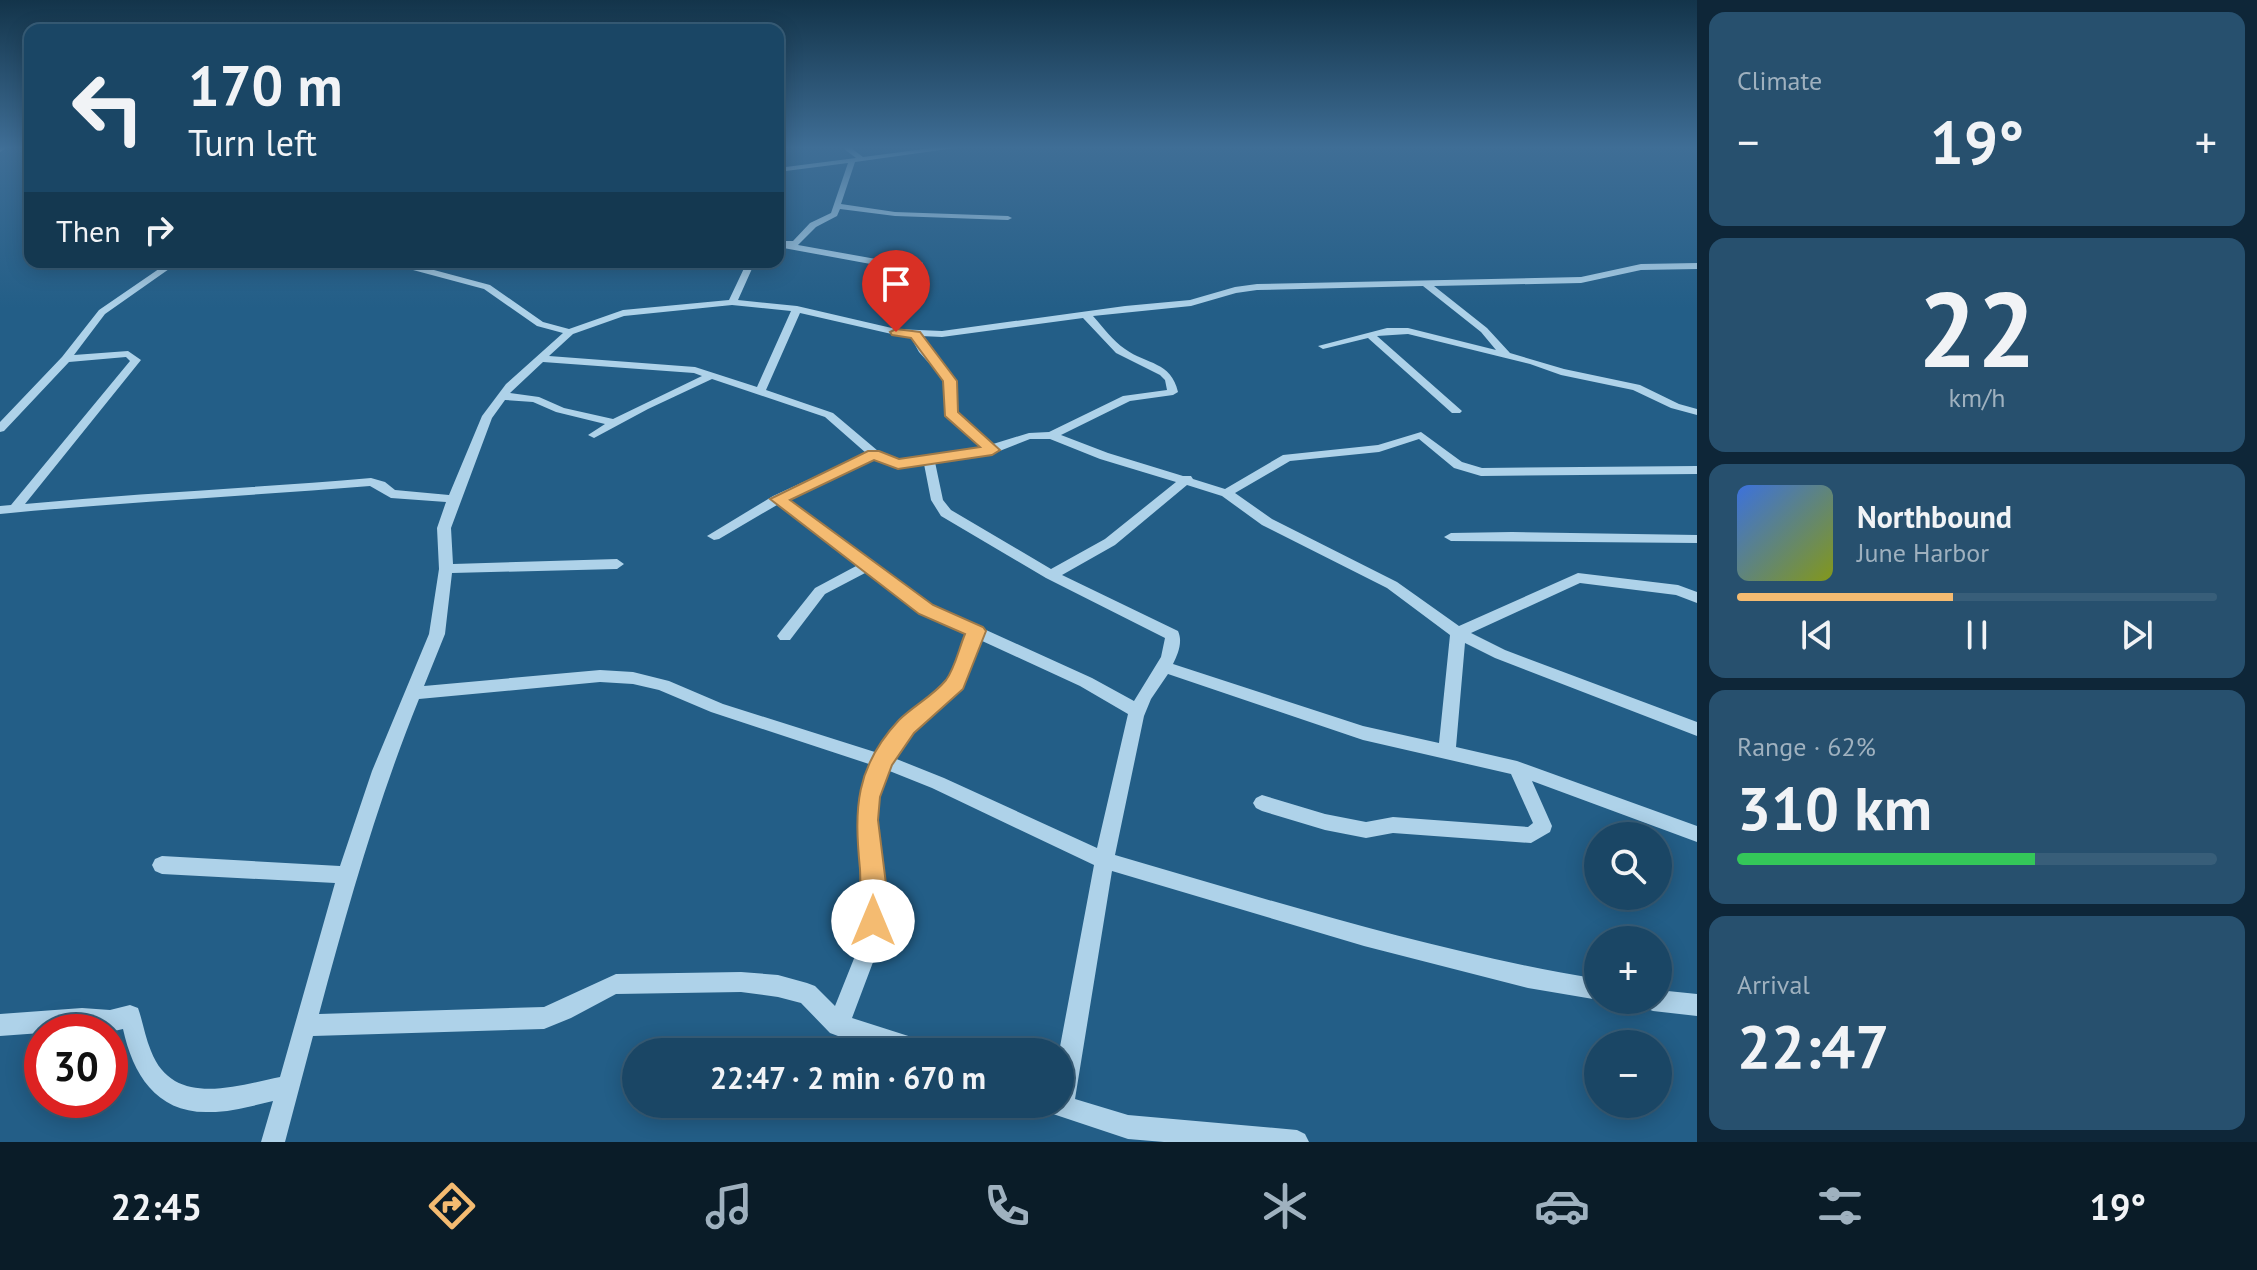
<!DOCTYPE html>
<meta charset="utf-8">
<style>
:root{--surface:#1a4665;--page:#27506e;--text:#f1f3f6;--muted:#9fb1bf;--line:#385e79;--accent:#f4bb71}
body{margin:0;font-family:"PT Sans",sans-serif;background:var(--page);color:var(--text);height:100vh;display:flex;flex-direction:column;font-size:30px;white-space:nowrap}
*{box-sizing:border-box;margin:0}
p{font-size:26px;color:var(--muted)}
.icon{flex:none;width:44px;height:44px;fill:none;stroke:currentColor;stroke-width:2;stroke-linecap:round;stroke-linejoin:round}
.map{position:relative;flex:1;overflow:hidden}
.panel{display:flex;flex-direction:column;gap:12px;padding:12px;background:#0e2638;width:560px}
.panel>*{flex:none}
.hud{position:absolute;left:24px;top:24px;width:760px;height:244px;border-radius:16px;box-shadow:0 4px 20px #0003,0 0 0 2px var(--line);background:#1a4665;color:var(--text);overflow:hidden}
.controls{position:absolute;left:1584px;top:822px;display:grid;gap:16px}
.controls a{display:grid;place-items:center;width:88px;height:88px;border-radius:50%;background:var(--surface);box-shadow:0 4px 20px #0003,0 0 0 2px var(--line);font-size:40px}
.speed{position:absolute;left:24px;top:1014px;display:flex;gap:16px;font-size:40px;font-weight:700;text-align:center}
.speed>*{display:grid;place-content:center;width:104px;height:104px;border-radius:50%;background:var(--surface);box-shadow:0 4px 20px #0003,0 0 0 2px var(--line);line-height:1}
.speed .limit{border:12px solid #d22;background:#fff;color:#111}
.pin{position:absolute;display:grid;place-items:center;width:68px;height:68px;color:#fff;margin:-82px -34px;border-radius:50% 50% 50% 0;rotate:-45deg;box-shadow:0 0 8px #0007}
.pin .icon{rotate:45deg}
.me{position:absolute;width:88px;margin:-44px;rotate:0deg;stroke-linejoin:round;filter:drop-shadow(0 0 6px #0008)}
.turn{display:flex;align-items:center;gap:28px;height:168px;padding:0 32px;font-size:36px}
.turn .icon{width:104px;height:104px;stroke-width:2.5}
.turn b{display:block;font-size:56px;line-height:68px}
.then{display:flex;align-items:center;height:76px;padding:0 32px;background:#0003;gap:16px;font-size:30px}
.big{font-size:60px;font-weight:700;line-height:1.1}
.panel .tile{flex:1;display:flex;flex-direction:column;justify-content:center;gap:12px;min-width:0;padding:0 28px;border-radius:16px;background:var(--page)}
.panel .dial{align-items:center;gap:0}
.dial b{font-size:104px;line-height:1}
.song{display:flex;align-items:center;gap:24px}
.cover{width:96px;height:96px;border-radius:12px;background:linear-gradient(135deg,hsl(220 70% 55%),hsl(70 70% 35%))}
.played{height:8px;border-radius:4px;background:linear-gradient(90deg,var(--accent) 45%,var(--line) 45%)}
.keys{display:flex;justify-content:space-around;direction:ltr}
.heat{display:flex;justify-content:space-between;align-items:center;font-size:44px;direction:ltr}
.charge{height:12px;border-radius:6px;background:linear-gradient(90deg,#34c759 62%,var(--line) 0)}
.trip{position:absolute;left:622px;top:1038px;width:452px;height:80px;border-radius:40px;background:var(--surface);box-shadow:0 4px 20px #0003,0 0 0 2px var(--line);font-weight:700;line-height:80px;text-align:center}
.dock{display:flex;height:128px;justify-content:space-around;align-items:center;background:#0a1c28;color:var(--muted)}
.dock .icon{width:56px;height:56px}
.dock .selected{color:var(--accent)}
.dock b{font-size:36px;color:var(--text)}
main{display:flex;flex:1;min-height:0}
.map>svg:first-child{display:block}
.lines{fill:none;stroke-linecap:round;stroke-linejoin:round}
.minor{fill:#aed2e9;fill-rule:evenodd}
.route{fill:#f4bb71;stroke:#9f7a49;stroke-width:2}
</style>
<main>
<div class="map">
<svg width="1697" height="1142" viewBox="0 0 1697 1142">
<rect width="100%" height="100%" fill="#235e87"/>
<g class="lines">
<path class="minor" d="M0 148H6L0 152Z
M843 148H851L863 157 932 148H955L855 162 841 204 895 212 1008 216 1012 218 1008 220 895 216 840 209 837 216 816 227 798 245 876 259 922 262 923 264 919 267 876 265 778 247V241H793L810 223 831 213 848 163 778 172V168L856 158Z
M169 262H179L105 314 74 355 128 351 141 360 25 504C140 493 256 488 371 478L385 482 395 490 449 495 482 416 506 384 563 333 537 326 484 289 413 270 405 262H414L419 266 490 285 543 322 569 329 623 310 729 300 747 262H755L738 300 797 306 896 329 942 331 1125 306 1190 300 1235 287 1257 284 1581 277 1641 264 1697 263V269L1641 270 1581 283 1434 286 1487 328 1510 353 1564 369 1640 385 1679 404 1697 409V415L1671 408 1633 390 1561 375 1530 364 1408 334 1377 336 1462 411 1460 413H1452L1368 338 1323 349 1318 346 1387 328H1408L1496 350 1481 332 1423 286 1257 290 1236 293 1191 306 1093 316C1103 327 1113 341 1125 349 1147 365 1171 361 1178 392L1173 395 1130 401 1061 435 1108 453 1183 476H1191L1193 479 1225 489 1283 455 1378 445 1421 432 1462 462 1482 468 1697 466V474L1481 476 1454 468 1419 439 1379 452 1290 461 1235 493 1272 519 1397 582 1459 626 1578 573 1678 585 1697 592V603L1676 595 1580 583 1471 633 1505 650 1697 722V736L1495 658 1465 643 1456 747 1517 761 1697 826V842L1532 781 1552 826 1550 832 1531 843 1393 833 1366 838 1325 830 1262 811 1256 808 1253 803 1256 798 1262 795 1325 814 1366 822 1393 817 1528 827 1533 823 1511 774 1363 740 1168 674 1151 699 1144 716 1115 855C1274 901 1434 952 1598 979L1599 1000 1528 988 1364 946 1112 871 1075 1099 1128 1115 1297 1130 1305 1134 1309 1142H1164L1128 1139 1047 1112 1043 1104H1060L1059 1052 1094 865 932 788 887 770 877 797 876 820 886 900 881 941 852 1018 924 1041 932 1044 935 1052H889L838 1036 830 1033 801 1003 778 997 741 992 616 994 571 1018 544 1029 313 1036 285 1142H261L273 1101C252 1106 231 1112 210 1112 157 1114 133 1075 123 1029L110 1032 82 1030 0 1036V1014L82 1008 110 1010 130 1005 138 1008C143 1022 145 1037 151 1051 173 1108 235 1086 280 1077L335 883 162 874 155 871 152 865 155 859 162 856 340 866 372 771 429 634 439 569 437 528 446 502 391 498 370 486C247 496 123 502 0 514V506L11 505 130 361 126 357 69 362 4 431 0 432V422L62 357 99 310ZM732 305 791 311 757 387 695 367 549 356 573 334 624 316ZM800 313 896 335 910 336 919 352 945 381V413L982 448 899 460 878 451 833 413 766 390ZM1083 318 1116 353 1160 375 1165 380 1167 390 1123 396 1049 432 1029 433 993 444 957 412 955 381 927 349 921 336 942 337ZM543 362 694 373 702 376 613 419 564 408 539 397 510 393ZM712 379 825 417 866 453 773 496 707 536 714 540 719 539 777 505 858 565 815 588 780 632 777 636 780 640H790L825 594 867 572 921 613 967 634 948 680 900 722 878 753 723 704 669 681 633 672 600 670 424 686 445 634 452 573 617 569 624 564 617 559 453 564 451 528 492 418 505 400 533 402 556 412 605 424 588 435 594 438 648 409ZM1030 439H1050L1100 459 1176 482 1105 539 1051 569 951 510 943 500 935 462 992 454ZM874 458 898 468 924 464 931 500 941 516 1046 578 1165 638 1161 657 1134 701 1092 678 931 605 787 500ZM1187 485 1222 496 1262 525 1387 588 1450 635 1439 743 1363 726 1173 664C1178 654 1183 642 1178 631L1062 575 1115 545ZM980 640 1080 686 1128 714 1097 848 944 778 894 758 912 732 961 687ZM600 682 633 684 659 690 711 712 872 765 859 797 858 820 866 900 861 941 835 1006 815 986 807 983 778 975 741 972 616 974 544 1007 319 1014C348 906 377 803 419 699Z
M1512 532 1697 535V543L1451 541 1444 537 1451 533Z
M1658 990 1697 994V1016L1653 1011 1645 1008 1642 1000H1658Z"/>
</g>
<linearGradient id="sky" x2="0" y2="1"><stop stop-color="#13344a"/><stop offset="0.48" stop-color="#3f6e96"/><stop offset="1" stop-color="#3f6e96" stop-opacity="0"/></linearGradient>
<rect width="1697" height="308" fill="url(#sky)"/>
<path class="route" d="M896 329 920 332 957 381 958 412 1000 450 992 455 898 469 874 460 790 500 933 605 983 627 986 631 963 689 914 733 892 765 880 797 878 820 888 900 882 930 873 933 864 930C859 918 861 885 860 869 854 809 855 767 899 720 913 706 933 696 946 680 955 668 959 648 965 634L919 614 770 499 868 451H879L899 459 980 447 945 416 943 381 911 338 892 335 890 332Z"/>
</svg>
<div class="controls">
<a><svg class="icon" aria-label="search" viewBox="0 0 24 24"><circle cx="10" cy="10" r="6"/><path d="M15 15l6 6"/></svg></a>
<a>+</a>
<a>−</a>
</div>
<div class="speed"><div class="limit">30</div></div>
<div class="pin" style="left:896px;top:332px;background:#d93025"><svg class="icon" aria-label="arrive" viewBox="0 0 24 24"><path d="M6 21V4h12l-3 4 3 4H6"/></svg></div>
<svg class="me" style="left:873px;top:921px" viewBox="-20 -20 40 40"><circle r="19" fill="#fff"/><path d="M0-13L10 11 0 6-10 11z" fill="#f4bb71"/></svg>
<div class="trip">22:47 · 2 min · 670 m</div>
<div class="hud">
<div class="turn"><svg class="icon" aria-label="left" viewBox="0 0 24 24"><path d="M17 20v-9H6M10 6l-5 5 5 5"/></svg><div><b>170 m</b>Turn left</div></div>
<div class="then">Then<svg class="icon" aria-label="right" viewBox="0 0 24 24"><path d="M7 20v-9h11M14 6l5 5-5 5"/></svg></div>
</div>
</div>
<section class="panel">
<div class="tile"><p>Climate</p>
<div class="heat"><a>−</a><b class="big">19°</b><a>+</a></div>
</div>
<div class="tile dial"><b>22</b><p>km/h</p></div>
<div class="tile">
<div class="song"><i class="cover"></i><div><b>Northbound</b><p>June Harbor</p></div></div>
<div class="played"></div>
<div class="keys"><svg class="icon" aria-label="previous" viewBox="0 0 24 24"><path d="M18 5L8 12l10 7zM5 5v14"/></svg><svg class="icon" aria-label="pause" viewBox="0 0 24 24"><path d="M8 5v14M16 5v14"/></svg><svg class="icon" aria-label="next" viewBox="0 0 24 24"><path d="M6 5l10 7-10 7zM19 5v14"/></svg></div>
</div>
<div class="tile"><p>Range · 62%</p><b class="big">310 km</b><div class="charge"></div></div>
<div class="tile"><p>Arrival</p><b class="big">22:47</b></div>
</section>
</main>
<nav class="dock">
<b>22:45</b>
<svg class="icon selected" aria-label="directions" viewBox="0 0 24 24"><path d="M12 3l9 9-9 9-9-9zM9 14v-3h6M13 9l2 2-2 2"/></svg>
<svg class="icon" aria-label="music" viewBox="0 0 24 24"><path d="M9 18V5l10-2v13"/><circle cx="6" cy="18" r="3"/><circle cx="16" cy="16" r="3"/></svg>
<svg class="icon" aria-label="phone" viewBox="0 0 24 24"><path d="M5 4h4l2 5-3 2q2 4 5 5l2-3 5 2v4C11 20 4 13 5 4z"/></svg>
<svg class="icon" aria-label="climate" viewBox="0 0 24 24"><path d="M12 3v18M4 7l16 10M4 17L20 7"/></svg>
<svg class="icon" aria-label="car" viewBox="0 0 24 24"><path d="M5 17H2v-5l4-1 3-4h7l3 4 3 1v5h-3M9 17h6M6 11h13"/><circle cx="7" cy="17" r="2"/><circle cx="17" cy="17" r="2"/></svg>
<svg class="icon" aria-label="filters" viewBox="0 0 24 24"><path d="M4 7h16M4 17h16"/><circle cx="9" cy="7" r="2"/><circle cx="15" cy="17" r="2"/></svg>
<b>19°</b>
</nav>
